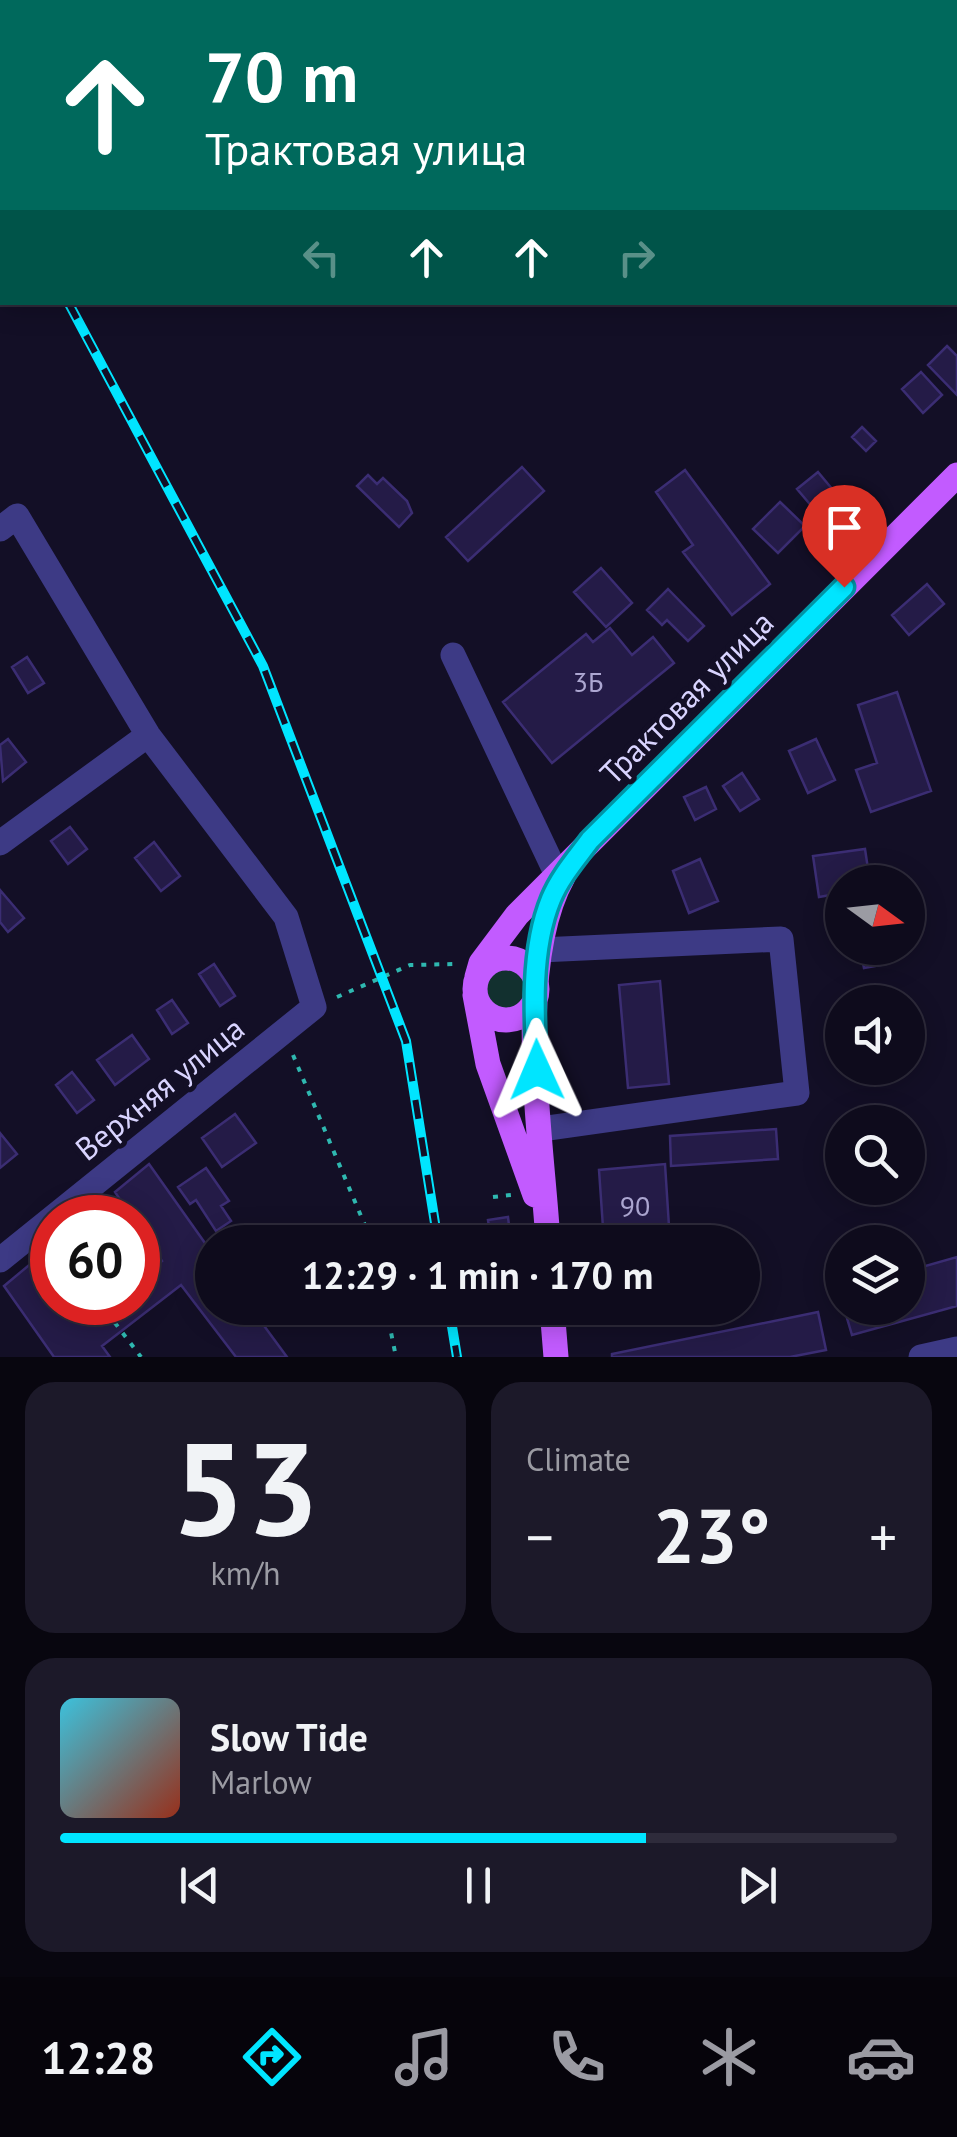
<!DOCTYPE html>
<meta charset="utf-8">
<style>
:root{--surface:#0e0b1c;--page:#1c1929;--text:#f1f3f6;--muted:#9b9ba3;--line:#2e2b3b;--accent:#00e5ff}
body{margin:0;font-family:"PT Sans",sans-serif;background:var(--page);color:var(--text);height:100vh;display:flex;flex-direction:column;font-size:38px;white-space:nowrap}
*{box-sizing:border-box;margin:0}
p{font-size:32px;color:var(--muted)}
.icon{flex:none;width:55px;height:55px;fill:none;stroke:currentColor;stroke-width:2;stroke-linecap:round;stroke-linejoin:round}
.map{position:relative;height:1357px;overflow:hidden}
.drawer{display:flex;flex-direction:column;gap:25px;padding:25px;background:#08060f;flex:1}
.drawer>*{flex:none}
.hud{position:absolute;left:0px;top:0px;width:958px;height:305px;box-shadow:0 5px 25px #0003,0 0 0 2px var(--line);background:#00695c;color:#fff;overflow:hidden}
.needle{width:65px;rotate:105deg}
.tools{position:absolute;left:825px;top:865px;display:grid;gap:20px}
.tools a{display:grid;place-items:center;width:100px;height:100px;border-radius:50%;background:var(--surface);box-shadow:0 5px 25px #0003,0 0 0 2px var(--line);font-size:50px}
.speed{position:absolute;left:30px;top:1195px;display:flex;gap:20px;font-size:50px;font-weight:700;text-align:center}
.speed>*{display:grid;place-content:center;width:130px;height:130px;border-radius:50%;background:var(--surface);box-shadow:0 5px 25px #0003,0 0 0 2px var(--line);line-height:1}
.speed .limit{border:15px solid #d22;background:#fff;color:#111}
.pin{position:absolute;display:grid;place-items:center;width:85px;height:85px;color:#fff;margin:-102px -42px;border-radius:50% 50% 50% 0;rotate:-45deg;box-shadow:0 0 10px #0007}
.pin .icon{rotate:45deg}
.me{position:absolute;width:110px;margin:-55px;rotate:359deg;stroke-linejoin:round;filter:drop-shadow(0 0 8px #0008)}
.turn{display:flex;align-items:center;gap:35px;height:210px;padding:0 40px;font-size:45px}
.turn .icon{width:130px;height:130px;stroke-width:2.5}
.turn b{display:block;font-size:70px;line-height:85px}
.lanes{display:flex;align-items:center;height:95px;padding:0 40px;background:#0003;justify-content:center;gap:50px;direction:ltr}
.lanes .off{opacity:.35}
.big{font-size:75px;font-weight:800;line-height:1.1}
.drawer .card{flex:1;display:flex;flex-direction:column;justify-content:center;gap:15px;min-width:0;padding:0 35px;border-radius:30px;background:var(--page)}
.drawer .dial{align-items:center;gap:0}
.dial b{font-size:130px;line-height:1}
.song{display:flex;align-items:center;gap:30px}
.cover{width:120px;height:120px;border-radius:15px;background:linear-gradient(135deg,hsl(190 70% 55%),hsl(10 70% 35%))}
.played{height:10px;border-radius:5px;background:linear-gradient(90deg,var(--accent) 70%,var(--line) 70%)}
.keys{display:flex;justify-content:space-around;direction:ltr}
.heat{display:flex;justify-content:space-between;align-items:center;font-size:55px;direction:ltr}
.drawer .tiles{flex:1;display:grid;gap:25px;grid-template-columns:1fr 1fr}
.card:last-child{grid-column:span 2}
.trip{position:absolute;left:195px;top:1225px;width:565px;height:100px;border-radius:50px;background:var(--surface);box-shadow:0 5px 25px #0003,0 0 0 2px var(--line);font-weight:800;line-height:100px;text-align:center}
.tab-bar{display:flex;height:160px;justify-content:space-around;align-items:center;background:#06040b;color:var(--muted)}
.tab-bar .icon{width:70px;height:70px}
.tab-bar .active{color:var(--accent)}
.tab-bar b{font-size:45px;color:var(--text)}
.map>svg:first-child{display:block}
.green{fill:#12302f}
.water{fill:#0c2248}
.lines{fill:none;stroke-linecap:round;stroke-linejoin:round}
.river{stroke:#0c2248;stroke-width:40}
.building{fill:#241b47;stroke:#3b2d73;stroke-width:2.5}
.path{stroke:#2fb8b0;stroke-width:4;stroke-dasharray:5 8;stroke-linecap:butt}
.minor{stroke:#3d3a85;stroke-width:25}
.major{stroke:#c25bff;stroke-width:25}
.rail-casing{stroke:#00e5ff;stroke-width:10}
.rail{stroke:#130f26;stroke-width:6;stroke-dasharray:19;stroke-linecap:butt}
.route-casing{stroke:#0095a6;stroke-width:25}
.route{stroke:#00e5ff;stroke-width:18}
.labels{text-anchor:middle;stroke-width:10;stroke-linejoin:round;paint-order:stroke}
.number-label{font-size:28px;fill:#aca6d1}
.street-label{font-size:32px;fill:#d9d4ff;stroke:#130f26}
</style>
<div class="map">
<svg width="957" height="1357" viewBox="0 0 957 1357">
<rect width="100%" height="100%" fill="#130f26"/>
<path class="green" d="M481 987a22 22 0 1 1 44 0a22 22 0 1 1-44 0Z"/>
<path class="water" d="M113 0H557L554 2Z"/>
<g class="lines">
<path class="river" d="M93 2 97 0
M0 61 2 59"/>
</g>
<path class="building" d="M794 0H870L872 2H791Z
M955 116 957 118V230L955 228Z
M947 346 957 356V395L928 365Z
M921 372 942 395 923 413 902 389Z
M862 427 876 441 866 451 852 437Z
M522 467 544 491 468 561 446 537Z
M685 470 770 584 732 615 683 552 693 545 656 492Z
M818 472 838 496 829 503 837 512 825 522 797 489Z
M368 475 377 484 383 478 407 501 412 513 399 527 357 486Z
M780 502 805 526 778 553 753 529Z
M601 568 632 603 606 627 574 592Z
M927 584 944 604 909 635 892 615Z
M668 589 704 626 688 641 667 620 662 625 647 610Z
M610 628 632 655 653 637 674 663 552 763 503 702 586 634 593 642Z
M27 657 44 683 28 693 12 667Z
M897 692 931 791 871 812 856 770 877 763 858 705Z
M8 739 26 762 3 781 0 745Z
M816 739 835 780 808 793 789 751Z
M742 773 759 799 740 811 723 786Z
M706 787 716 809 695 820 684 797Z
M70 827 87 849 68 864 51 841Z
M154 842 180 876 161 891 135 858Z
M865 849 870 882H842V893L819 897 813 856Z
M700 859 718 901 689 913 673 871Z
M0 890 24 918 8 932 0 922Z
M860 948H882L886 964 864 968Z
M214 964 235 996 220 1006 199 974Z
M660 981 669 1084 628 1088 619 985Z
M172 1000 188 1023 172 1034 157 1010Z
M132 1035 149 1059 115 1085 97 1060Z
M72 1072 94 1100 77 1113 56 1085Z
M235 1114 256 1143 222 1167 202 1138Z
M776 1129 778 1159 671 1166 670 1136Z
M0 1133 17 1154 0 1168Z
M149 1164 212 1253V1308H251L287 1357H236L181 1285 102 1346 110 1357H54L4 1286 40 1256 52 1275V1302H70L84 1324 111 1302H138V1281L162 1261 138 1225V1218H132L115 1192Z
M665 1164 670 1242H604L599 1170Z
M206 1168 229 1201 221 1206 231 1221 216 1231 196 1200 190 1204 178 1187Z
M508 1217 511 1242H491L488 1220Z
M957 1257V1306L852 1335 844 1308H908V1271Z
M818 1312 826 1350 790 1357H612V1354Z"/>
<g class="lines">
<path class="path" d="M337 997 410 965 455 964
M293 1055 372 1242
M493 1197 511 1195
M99 1302 141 1357
M386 1308 396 1357"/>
<path class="minor" d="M0 529 17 516 148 735 286 917 314 1007 0 1260
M453 655 557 875
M0 843 148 735
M540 950 781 939 797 1093 541 1129
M921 1357 957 1349"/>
<path class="major" d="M475 989a31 31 0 1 1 62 0a31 31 0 1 1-62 0Z
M477 977 481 963 517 915 957 475
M475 995 488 1064 535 1195
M548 1242C542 1140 513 967 563 877
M552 1308 556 1357"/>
<defs>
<path id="rail" d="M0 176 2 180
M68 302 263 666 406 1041 438 1242
M449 1308 457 1357"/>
</defs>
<use href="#rail" class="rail-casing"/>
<use href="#rail" class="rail"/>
</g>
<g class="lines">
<defs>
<path id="route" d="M537 1070C534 1016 530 950 551 899 560 877 576 859 590 840L844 587"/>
</defs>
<use href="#route" class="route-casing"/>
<use href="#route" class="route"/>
</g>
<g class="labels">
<g class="number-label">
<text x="588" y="692">3Б</text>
<text x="635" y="1216">90</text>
</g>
<g class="street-label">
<text transform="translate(687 698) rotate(-45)" y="11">Трактовая улица</text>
<text transform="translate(160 1089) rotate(-39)" y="11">Верхняя улица</text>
</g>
</g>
</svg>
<div class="tools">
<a><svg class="needle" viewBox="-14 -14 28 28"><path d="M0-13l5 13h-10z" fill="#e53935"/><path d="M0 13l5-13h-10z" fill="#9b9ba3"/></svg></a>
<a><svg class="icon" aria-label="sound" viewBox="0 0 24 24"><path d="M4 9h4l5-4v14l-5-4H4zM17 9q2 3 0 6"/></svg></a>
<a><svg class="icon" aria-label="search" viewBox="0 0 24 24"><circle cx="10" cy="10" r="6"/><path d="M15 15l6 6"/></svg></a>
<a><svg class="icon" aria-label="layers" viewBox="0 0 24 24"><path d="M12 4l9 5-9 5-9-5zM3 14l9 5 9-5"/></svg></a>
</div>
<div class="speed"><div class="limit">60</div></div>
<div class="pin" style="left:844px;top:587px;background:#d93025"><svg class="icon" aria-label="arrive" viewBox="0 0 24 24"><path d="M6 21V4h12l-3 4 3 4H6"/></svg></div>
<svg class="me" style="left:537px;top:1070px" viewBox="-20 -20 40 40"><path d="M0-17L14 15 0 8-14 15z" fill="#00e5ff" stroke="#fff" stroke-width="4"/></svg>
<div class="trip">12:29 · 1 min · 170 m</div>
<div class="hud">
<div class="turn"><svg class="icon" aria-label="ahead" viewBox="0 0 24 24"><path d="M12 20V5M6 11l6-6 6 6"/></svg><div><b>70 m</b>Трактовая улица</div></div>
<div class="lanes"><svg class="icon off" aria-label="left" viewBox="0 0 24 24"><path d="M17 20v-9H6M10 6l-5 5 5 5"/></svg><svg class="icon" aria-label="ahead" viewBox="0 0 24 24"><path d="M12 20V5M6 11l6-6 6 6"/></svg><svg class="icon" aria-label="ahead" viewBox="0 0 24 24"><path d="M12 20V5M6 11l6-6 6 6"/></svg><svg class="icon off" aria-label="right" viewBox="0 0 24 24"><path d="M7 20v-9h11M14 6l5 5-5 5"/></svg></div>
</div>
</div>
<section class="drawer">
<div class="tiles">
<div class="card dial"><b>53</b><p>km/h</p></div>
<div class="card"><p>Climate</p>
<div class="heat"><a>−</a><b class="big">23°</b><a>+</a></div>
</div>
<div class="card">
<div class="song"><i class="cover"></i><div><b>Slow Tide</b><p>Marlow</p></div></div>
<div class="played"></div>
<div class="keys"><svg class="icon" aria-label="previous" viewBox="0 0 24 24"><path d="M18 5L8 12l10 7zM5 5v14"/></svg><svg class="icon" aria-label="pause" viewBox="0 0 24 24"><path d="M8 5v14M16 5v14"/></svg><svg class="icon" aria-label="next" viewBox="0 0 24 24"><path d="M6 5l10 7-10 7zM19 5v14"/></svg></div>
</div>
</div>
</section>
<nav class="tab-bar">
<b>12:28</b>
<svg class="icon active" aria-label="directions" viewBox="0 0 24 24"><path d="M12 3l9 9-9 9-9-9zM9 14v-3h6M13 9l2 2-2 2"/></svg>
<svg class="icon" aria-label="music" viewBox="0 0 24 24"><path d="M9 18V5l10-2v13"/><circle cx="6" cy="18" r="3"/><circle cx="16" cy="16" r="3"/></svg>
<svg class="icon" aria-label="phone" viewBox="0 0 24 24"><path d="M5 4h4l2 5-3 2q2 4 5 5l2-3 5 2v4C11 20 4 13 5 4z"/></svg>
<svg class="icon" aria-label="climate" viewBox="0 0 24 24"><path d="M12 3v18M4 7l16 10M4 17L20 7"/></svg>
<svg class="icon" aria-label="car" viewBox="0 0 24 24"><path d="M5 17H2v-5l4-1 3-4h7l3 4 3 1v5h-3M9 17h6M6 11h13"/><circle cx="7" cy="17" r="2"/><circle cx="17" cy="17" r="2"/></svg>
</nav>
